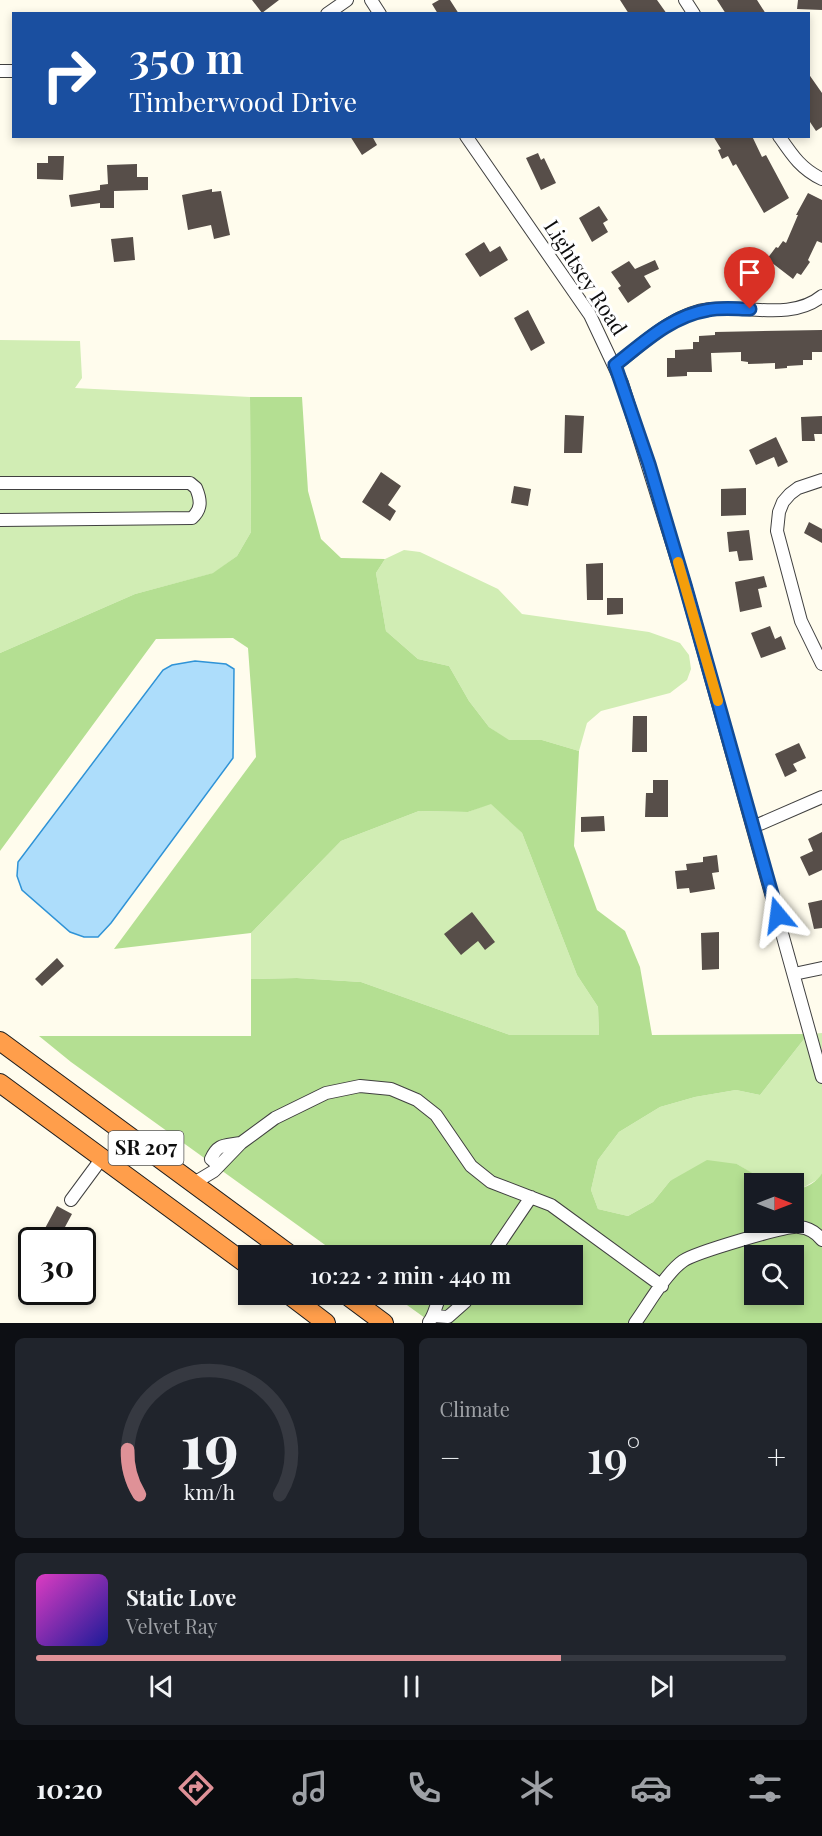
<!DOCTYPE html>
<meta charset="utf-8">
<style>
:root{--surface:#171b24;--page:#20242c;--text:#f1f3f6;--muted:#9ea1a6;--line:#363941;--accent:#df9197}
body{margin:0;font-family:"Playfair Display",serif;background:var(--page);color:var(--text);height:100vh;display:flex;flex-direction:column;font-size:22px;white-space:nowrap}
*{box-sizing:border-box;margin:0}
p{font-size:20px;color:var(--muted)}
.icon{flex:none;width:33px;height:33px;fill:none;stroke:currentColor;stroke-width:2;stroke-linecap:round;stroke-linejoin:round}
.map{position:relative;height:1323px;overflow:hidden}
.details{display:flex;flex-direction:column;gap:15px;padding:15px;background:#0d0f14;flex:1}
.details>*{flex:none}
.banner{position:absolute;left:12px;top:12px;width:798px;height:126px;border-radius:0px;box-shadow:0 3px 9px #0003;background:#1a4fa0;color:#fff;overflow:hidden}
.needle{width:39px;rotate:90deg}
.controls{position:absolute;left:744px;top:1173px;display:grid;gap:12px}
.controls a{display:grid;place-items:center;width:60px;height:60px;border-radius:0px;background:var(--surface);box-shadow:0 3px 9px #0003;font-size:30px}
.speed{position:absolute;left:18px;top:1227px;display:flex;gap:12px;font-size:30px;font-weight:700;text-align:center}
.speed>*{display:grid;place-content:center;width:78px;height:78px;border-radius:50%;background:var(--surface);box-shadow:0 3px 9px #0003;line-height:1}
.speed .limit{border:3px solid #111;border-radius:9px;background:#fff;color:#111}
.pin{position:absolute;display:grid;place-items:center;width:51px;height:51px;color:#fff;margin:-62px -26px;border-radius:50% 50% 50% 0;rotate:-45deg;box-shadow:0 0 6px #0007}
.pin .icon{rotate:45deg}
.me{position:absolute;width:66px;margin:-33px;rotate:344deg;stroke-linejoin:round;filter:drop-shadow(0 0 4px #0008)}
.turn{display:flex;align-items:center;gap:21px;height:126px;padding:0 18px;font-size:27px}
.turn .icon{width:78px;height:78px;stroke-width:2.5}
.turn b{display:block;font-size:42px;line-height:51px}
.big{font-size:45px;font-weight:600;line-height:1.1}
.details .widget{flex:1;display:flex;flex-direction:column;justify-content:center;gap:9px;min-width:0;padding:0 21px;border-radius:9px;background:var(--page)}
.details .dial{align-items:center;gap:0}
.dial svg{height:156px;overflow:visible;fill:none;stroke:var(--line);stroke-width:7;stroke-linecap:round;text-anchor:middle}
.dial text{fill:var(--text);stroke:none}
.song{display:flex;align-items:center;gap:18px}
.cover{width:72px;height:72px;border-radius:9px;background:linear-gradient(135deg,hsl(310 70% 55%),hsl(240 70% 35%))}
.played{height:6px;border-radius:3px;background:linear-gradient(90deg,var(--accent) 70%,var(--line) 70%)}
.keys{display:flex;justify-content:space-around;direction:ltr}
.heat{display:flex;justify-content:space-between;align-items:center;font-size:33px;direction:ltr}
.details .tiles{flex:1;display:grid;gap:15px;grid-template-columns:1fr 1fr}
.widget:last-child{grid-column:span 2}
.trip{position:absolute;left:238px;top:1245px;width:345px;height:60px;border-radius:0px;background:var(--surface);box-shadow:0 3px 9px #0003;font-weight:600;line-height:60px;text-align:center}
.menu{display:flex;height:96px;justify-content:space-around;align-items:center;background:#090b0e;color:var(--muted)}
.menu .icon{width:42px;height:42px}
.menu .selected{color:var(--accent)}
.menu b{font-size:27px;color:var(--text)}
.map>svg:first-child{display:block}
.green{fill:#d1edb4}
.forest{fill:#b4df92;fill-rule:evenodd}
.water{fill:#adddfb;stroke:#2f93d7;stroke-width:1.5}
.building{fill:#574e49}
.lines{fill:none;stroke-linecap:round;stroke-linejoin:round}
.minor-casing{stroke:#404040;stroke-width:14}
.highway-casing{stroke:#1e1e1e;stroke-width:20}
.minor{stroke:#fff;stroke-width:12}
.highway{stroke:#ff9e4b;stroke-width:18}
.route-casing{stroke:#114b97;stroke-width:15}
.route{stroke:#1a73e8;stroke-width:10}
.slow{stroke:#f59e0b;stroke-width:10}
.labels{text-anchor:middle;stroke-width:6;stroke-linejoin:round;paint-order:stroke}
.shield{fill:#fff;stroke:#565656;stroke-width:1.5}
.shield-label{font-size:20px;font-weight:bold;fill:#0d0d0d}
.street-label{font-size:21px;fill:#0d0d0d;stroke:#fff}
</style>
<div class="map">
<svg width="822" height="1323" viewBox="0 0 822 1323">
<rect width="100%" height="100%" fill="#fffced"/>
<path class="green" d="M0 340 80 341 82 378 75 388 250 397 251 532 237 556 214 573 135 594 0 653Z
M404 550 420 552 498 589 522 614 649 632 680 643 689 655 691 669 687 680 670 693 601 711 587 723 579 751 542 740 509 741 489 727 469 701 449 666 418 659 386 631 376 573 385 559Z
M491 803 522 833 577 975 598 1007 599 1035H510L361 982 297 978 251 979V933L341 841 419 811 468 812Z
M822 1033V1173L820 1178 799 1190 794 1189V1184L767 1183 737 1164 670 1181 653 1202 628 1216 598 1209 591 1190 598 1160 619 1132 660 1107 695 1097 736 1090 760 1095 808 1034Z"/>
<path class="forest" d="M250 397H302L308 491 321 539 341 558 385 559 376 573 386 631 418 659 449 666 469 701 489 727 509 740H542L579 751 574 846 597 910 625 931 640 967 652 1035 808 1034 760 1095 736 1090 695 1097 660 1107 619 1132 598 1160 591 1190 598 1209 628 1216 653 1202 670 1181 707 1160 737 1164 769 1183 754 1184V1222H794V1189C803 1190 818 1182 822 1173V1323H432L393 1295 573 1294V1256L339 1255 71 1062 39 1036H251V979L297 978 361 982 510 1035H599L598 1007 577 975 522 833 491 804 468 812 419 811 341 841 251 933 114 949 256 757 248 648 233 638 156 639 0 851V653L135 594 213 573 237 556 251 532ZM754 1256H794V1294H754Z"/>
<path class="water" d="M195 661 226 664 234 669 233 758 111 923 98 937H84L70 932 22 890 17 876 18 862 163 670 172 665Z"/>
<path class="building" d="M252 0H279L262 13Z
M439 0H450L459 14H438L432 4Z
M620 0H657L667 14H629Z
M717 0H757L766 14H726Z
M798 0H822V10L797 9Z
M808 73 822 93V127L816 131 808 119Z
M350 136H372L377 145 362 155Z
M713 136H752L762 157 766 155 789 198 764 213 736 164 733 166 728 156 722 159 718 150 721 149Z
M538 153 541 160 544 158 556 183 541 190 526 158Z
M48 156H64L63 180 37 179V163H48Z
M137 164V177H148V190L114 191V208H100V203L71 207 69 195 100 190V185L108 184 107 165Z
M212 189V192L221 191 230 235 214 239 211 225 188 230 182 195Z
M808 193 822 200V243L817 241 808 260 810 262 801 275 797 273 793 279 767 259 776 247 778 248 783 241 786 243 798 215H796Z
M599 206 608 220 603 223 608 232 592 242 579 218Z
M133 237 135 260 114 262 111 239Z
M484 242 490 252 500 246 508 260 480 277 465 254Z
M655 260 659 269 644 276 651 287 628 303 618 288 621 286 611 272 629 261 635 269Z
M528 310 545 343 531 351 514 318Z
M822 330V352H812V360H803V365L787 366V368L775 369V363L748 364V362L741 361V352L711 353 712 372H687V376L667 377V358H675V350L693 349V342H699V336L715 335V332Z
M565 415 584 416 582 453H564Z
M822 416V434H814L815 441H802L801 417Z
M776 437 788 462 778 467 774 457 756 465 749 450Z
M381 472 401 486 388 505 396 511 390 521 362 502Z
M514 486 531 489 528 506 511 503Z
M746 488V515L721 516V489Z
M809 522 822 529V543L804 533Z
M749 530 753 560 739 561 737 551 729 552 727 532Z
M603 563V600H587L586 564Z
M764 576 767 587 758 589 762 607 740 612 735 582Z
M607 598H623V614L607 615Z
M770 626 775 639 781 636 786 649 761 658 751 633Z
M633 716H647V752H632Z
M799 743 806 758 793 764 797 771 785 777 775 754Z
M653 780H668V817H645L646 793H653Z
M604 816 605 831 581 832V817Z
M822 832V870L809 876 800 857 813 851 808 839Z
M717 855 719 872 712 873 715 889 690 893 689 888 677 889 675 871 687 870 686 864 703 862V857Z
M822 900V928L814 929 808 903Z
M472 912 495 942 485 950 478 941 461 955 444 934Z
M719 932V969L702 970 701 933Z
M57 958 64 966 42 986 35 979Z
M57 1206 72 1214 58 1240 43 1232Z"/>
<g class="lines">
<defs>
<path id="minor" d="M371 0 380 14
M685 0 694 14
M327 14 347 0
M0 71H14
M466 136 590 315 622 383 685 585 822 1077
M779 136C792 155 801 169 822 179
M615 365C643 344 673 313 710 309 746 305 792 321 822 296
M822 480 798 488 790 494 783 502 779 512 777 531 801 621 822 664
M0 483H190L196 488C201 500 202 509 192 518L0 520
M753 827 822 797
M794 974 822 968
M219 1166 211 1159C218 1143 225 1146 241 1143
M194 1183 214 1171 241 1143 275 1118 326 1093 360 1086 391 1089 417 1100 436 1115 471 1166 491 1182 551 1205 662 1286
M71 1200 102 1158
M491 1256 531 1197
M434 1316 448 1317 465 1302 470 1294
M429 1322C436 1313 435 1304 442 1294
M635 1323C648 1305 666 1273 683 1261 694 1253 787 1225 799 1227 809 1228 816 1232 822 1240"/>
<path id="highway" d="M0 1041 292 1256
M0 1083 249 1266
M288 1294 326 1323
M345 1294 384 1323"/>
</defs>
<use href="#minor" class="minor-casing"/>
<use href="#highway" class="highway-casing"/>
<use href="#minor" class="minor"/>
<use href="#highway" class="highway"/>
</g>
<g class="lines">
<defs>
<path id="route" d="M750 309C737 309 721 307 708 310 671 316 643 343 615 365L649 464 685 585 778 915"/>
</defs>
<use href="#route" class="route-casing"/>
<use href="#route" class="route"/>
<path class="slow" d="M678 562 718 701"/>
</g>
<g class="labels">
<rect class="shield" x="108.5" y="1131" width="75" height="34" rx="4.5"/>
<g class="shield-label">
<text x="146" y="1155">SR 207</text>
</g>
<g class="street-label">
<text transform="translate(585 278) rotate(57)" y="7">Lightsey Road</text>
</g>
</g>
</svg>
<div class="controls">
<a><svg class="needle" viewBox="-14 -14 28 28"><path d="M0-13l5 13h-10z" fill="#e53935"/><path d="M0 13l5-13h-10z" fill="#9ea1a6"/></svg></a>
<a><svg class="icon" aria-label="search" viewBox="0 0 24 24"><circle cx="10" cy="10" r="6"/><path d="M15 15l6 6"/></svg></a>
</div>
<div class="speed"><div class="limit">30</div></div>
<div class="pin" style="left:750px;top:309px;background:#d93025"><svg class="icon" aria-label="arrive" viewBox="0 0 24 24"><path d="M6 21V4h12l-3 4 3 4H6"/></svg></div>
<svg class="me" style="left:778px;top:915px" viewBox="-20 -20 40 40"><path d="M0-17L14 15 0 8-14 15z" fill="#1a73e8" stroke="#fff" stroke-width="4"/></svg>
<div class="trip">10:22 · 2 min · 440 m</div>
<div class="banner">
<div class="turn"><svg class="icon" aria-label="right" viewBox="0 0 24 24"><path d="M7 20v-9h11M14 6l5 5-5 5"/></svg><div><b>350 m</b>Timberwood Drive</div></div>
</div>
</div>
<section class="details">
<div class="tiles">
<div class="widget dial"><svg viewBox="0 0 100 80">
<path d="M14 69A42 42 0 1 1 86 69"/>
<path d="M14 69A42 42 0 0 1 8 46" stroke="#df9197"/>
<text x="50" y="56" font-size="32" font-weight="700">19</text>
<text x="50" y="72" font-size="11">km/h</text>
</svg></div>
<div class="widget"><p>Climate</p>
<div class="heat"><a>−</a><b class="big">19°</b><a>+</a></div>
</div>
<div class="widget">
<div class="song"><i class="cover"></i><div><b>Static Love</b><p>Velvet Ray</p></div></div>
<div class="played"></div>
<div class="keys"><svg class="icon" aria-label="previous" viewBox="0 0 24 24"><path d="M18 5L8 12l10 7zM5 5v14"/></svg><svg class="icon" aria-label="pause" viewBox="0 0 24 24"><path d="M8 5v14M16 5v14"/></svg><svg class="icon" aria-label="next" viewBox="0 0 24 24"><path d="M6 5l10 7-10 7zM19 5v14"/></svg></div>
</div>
</div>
</section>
<nav class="menu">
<b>10:20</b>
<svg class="icon selected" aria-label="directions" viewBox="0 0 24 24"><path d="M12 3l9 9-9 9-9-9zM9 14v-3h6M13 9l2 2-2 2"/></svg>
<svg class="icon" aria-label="music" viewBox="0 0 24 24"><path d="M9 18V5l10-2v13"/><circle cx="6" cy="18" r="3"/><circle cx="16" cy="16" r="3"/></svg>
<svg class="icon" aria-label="phone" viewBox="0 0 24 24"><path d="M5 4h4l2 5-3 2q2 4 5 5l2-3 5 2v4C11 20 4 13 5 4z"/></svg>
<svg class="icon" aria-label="climate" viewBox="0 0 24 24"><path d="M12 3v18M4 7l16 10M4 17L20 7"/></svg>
<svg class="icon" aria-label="car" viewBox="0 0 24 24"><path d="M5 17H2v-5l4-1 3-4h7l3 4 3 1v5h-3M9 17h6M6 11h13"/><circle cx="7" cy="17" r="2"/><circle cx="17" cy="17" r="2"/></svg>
<svg class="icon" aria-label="filters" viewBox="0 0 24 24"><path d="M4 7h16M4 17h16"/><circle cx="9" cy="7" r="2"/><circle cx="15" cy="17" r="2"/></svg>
</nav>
